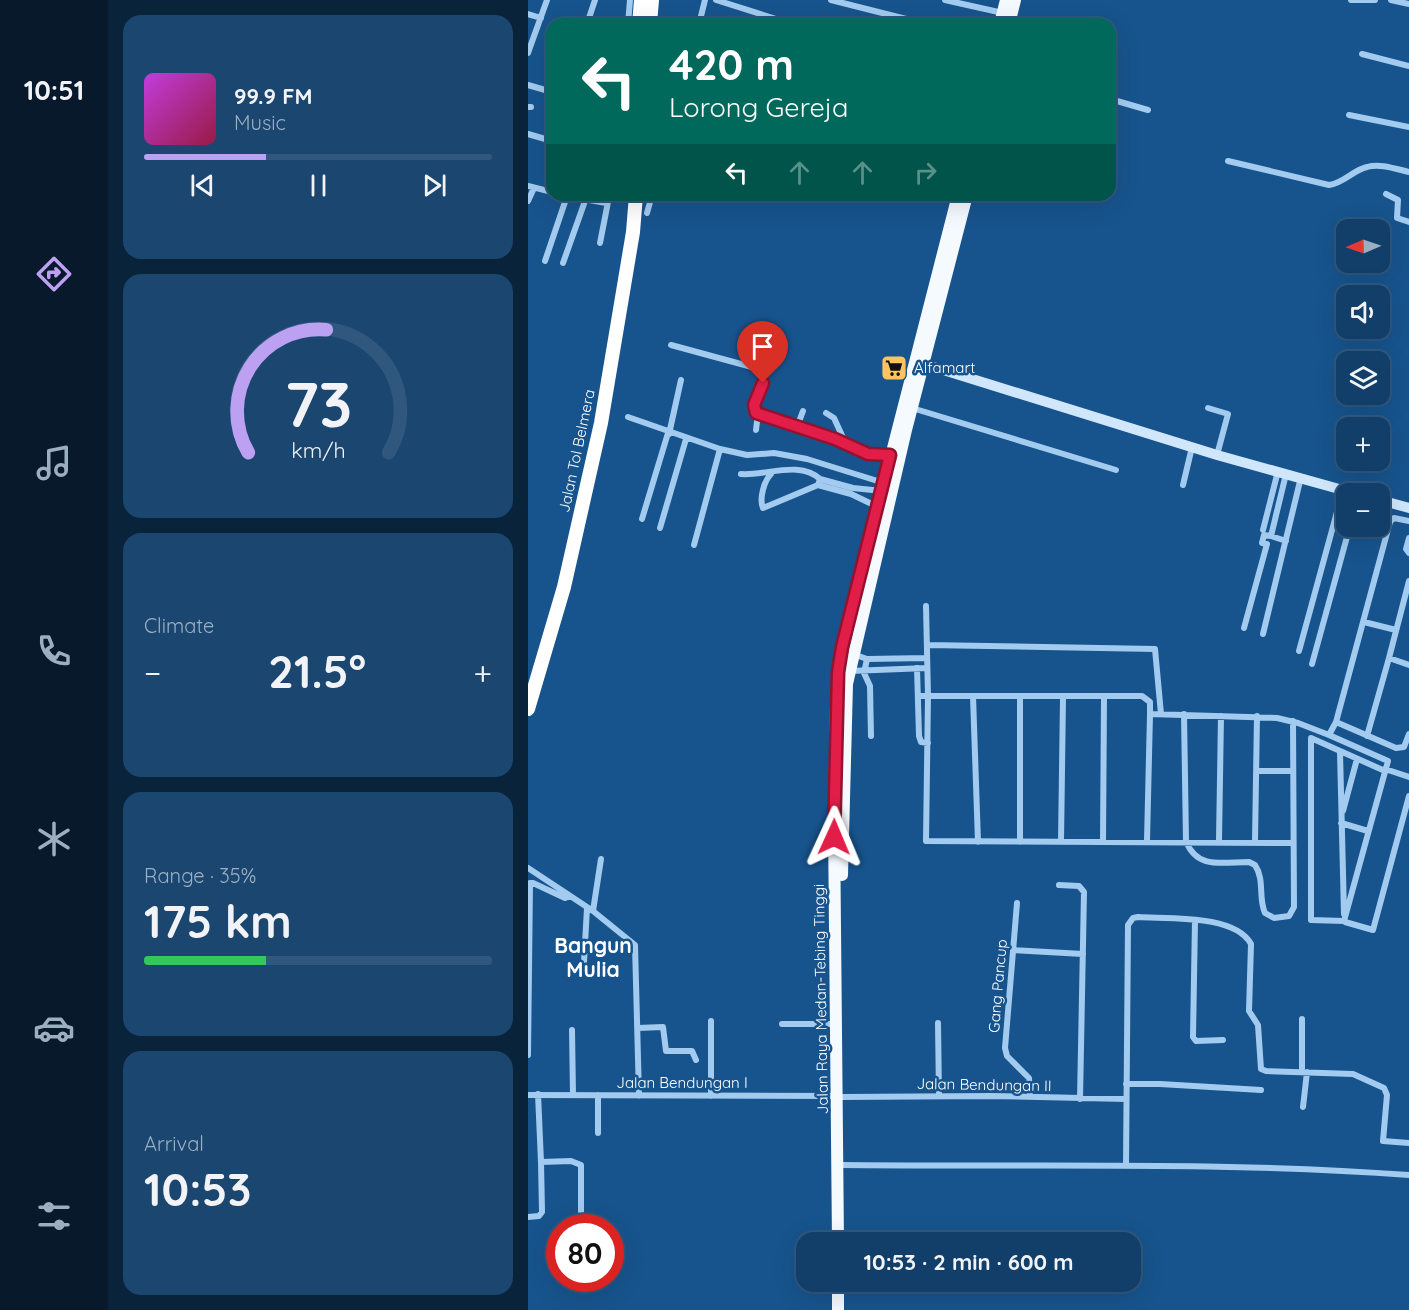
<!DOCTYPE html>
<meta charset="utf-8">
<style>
:root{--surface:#113f6a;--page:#1a4670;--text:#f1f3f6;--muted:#9cafc1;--line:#30587e;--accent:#bca0f2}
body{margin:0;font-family:Quicksand,sans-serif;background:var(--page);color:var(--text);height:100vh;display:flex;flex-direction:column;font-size:22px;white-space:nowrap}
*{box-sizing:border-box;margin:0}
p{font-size:20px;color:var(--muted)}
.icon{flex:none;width:33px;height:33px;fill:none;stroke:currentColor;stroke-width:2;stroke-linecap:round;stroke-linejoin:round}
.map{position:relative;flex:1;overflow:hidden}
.side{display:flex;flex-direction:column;gap:15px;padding:15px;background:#09233a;width:420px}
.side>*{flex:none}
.hud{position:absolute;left:18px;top:18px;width:570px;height:183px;border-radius:18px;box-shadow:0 6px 24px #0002,0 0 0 2px var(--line);background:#00695c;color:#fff;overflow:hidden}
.needle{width:39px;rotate:268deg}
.fabs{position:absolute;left:808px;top:219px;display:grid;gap:12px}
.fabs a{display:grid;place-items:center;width:54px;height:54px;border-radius:12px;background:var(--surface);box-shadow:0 6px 24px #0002,0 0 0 2px var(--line);font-size:30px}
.speed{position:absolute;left:18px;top:1214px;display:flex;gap:12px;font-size:30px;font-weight:700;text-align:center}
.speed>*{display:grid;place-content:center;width:78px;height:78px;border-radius:50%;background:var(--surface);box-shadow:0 6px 24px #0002,0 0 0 2px var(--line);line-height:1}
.speed .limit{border:9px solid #d22;background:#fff;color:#111}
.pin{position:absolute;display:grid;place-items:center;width:51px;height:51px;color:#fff;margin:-62px -26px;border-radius:50% 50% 50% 0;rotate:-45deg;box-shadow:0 0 6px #0007}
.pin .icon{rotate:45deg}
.me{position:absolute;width:66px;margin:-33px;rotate:1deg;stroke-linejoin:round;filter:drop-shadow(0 0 4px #0008)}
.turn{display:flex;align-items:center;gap:21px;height:126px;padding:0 24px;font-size:27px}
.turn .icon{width:78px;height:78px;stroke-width:2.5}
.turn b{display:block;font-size:42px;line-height:51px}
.lanes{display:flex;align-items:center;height:57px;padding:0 24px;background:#0003;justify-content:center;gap:30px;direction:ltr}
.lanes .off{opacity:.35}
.big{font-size:45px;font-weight:800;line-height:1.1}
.side .card{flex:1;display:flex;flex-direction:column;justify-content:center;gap:9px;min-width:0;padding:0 21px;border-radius:18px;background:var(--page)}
.side .dial{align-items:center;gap:0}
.dial svg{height:156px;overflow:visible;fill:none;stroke:var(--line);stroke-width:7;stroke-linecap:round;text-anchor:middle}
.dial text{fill:var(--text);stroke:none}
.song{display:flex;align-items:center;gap:18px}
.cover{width:72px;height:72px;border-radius:9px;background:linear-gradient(135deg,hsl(290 70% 55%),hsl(340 70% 35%))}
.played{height:6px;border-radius:3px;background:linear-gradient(90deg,var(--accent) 35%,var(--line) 35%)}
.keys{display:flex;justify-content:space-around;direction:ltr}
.heat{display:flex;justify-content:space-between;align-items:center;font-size:33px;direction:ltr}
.charge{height:9px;border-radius:4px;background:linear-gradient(90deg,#34c759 35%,var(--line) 0)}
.trip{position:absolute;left:268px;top:1232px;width:345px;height:60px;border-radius:18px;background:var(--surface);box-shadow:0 6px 24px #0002,0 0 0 2px var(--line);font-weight:800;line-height:60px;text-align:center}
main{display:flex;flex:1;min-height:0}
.menu{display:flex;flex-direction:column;width:108px;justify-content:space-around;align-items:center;background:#07192a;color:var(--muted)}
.menu .icon{width:42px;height:42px}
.menu .active{color:var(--accent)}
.menu b{font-size:27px;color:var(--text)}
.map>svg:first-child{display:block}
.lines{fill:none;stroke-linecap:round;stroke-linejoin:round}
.minor{stroke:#a2cbef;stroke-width:6}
.secondary{stroke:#d0e6fa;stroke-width:10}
.trunk{stroke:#f4faff;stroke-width:12}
.motorway{stroke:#fff;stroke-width:14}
.route-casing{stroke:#92132f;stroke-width:15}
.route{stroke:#e11d48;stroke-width:10}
.labels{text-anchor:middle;stroke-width:5;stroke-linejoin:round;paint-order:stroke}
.poi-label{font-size:15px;fill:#fff;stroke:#17548d;text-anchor:start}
.street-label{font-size:15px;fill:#fff;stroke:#17548d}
.district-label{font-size:21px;font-weight:bold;fill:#fff;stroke:#17548d}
</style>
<main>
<nav class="menu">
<b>10:51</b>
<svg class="icon active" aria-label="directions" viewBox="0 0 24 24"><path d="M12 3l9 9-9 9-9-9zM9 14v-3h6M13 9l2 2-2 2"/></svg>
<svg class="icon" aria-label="music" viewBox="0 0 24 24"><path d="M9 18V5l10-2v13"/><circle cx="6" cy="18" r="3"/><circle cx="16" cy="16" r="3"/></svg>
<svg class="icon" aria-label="phone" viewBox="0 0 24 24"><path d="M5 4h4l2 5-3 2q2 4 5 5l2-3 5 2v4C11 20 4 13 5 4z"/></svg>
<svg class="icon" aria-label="climate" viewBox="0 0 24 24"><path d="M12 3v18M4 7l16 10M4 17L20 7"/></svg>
<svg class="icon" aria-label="car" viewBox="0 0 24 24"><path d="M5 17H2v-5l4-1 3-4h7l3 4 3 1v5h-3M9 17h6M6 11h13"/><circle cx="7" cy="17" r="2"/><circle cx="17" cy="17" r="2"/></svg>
<svg class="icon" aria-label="filters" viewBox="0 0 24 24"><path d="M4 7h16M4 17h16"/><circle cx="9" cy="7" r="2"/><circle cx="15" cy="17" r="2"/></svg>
</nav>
<section class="side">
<div class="card">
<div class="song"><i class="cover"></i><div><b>99.9 FM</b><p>Music</p></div></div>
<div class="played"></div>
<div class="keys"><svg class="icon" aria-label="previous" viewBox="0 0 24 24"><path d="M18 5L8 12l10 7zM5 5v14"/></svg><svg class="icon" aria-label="pause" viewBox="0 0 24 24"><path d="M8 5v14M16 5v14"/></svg><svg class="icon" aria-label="next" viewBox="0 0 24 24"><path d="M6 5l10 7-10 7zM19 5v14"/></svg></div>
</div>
<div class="card dial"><svg viewBox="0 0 100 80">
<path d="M14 69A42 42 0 1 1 86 69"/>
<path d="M14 69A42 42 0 0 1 54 6" stroke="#bca0f2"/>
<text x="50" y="56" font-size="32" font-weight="700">73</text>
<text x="50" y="72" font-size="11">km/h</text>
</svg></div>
<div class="card"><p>Climate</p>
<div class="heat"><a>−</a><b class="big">21.5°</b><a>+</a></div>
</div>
<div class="card"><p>Range · 35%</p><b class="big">175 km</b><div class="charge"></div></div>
<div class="card"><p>Arrival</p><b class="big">10:53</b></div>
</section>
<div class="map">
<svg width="881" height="1310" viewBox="0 0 881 1310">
<rect width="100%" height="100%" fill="#17548d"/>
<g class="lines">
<path class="minor" d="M188 0 264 24
M303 0 398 24
M417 0 475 13
M823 0H847
M863 0 881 4
M0 14 13 18
M59 24 67 0
M100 24 102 0
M171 24 177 0
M0 53 19 0
M834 54 881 66
M0 85 24 92
M582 99 620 110
M0 107H3
M821 115 881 127
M0 134 24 141
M700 161 801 185C816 183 825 170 839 167 852 163 868 169 881 172
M0 186 24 192
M858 194 870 200 869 218 881 222
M33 195 78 203 82 195
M0 201 6 188
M119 213 124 195
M72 243 80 202
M17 261 39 196
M35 263 57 201
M143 345 235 370 237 377 226 405 228 413 317 442 340 454 362 455
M384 408 588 470
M680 408 700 414 689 455
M298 413 306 418 317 442
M100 417 192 449 219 455 246 453 279 459 356 483
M269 427 275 411
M228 430 230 413
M141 434 153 380
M213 474C239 476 271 460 292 479L290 485
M243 474C236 481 231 499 235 508L290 485 323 494 350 507
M758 474 743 536 758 541
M292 479 325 488 354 491
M655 485 664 447
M114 519 140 433
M132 528 158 439
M735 530 750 471
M881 538 878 549 881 553
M166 545 192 449
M881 581 861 658 881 665
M836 622 868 630
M716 628 739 544 734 543 736 535 743 536
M735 634 773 477
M399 645 627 649 633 714
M771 651 815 490
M325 654 339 659 399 658
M339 659 336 673 342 686 343 736
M784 664 822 526
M389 668 391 736 393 742 400 743
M322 671 399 668
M390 696H400L398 606
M445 696 450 842
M656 714 658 841C669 870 695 862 721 862L727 865C737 880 730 898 737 913L746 918 761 916 766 907 765 721
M808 722 868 748 876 747 881 734
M801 735 860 761 816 921
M839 736 861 658
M812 752 816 914
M857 769 881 777
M729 771H764
M815 811 829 759
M813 823 840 831
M691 840 693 716
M619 841 622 714
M727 841 729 716
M492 842V697
M533 842 535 698
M575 842 576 698
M764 843 398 841 400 696H614L622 702V714L749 718 770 723 801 735 808 722 862 522 866 518 881 521
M0 868 65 911 107 945 111 1096
M531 885 551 886 556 892 552 1099
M489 903 477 1048 479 1056 501 1078 502 1097
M65 911 73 859
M667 920 665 1037 668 1041 695 1040
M816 921 783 920V738L857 771
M817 922 845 930 881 796
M485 950 555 954
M56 962 59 908
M410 1023 411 1096
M254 1024H308
M110 1028 135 1027 138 1051H164L168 1060
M44 1030 45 1095
M0 1055 2 883H5L37 898 41 896
M774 1071V1019
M598 1084H632L733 1090
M10 1094 13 1162 43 1161 53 1165V1227
M0 1095 308 1096
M183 1096V1021
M313 1097 463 1096 598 1099
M775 1107 779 1072
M70 1133V1095
M314 1165C503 1167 693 1161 881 1175
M598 1166 600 925 605 918 610 917C640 919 707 914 723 944L721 1011 730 1025 733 1069 738 1071 825 1074 856 1088 859 1095 855 1141 881 1143
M0 1217 11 1216 14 1212 13 1162"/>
<path class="secondary" d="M396 364 689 455 829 494
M852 500 881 508"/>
<path class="trunk" d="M472 24 478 0
M481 24 487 0
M314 875 319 684 378 430 439 195
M310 1242 306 824 308 705 314 647 430 195
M310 1281V1310"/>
<path class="motorway" d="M111 24 113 0
M122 24 124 0
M0 709 36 587 73 423 105 232 108 195"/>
</g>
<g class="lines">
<defs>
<path id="route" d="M235 383 226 405 228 413 307 439 340 454 362 455 314 647 310 672 306 837"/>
</defs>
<use href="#route" class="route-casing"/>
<use href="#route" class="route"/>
</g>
<defs>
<symbol id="supermarket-square" viewBox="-11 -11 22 22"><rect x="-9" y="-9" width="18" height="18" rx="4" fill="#ffc460" stroke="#17548d"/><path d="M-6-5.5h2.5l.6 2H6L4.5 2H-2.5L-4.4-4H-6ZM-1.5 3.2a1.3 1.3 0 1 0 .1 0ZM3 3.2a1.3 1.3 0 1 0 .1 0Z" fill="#111"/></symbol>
</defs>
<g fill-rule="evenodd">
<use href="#supermarket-square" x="351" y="353" width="30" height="30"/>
</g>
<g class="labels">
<g class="poi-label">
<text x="386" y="373">Alfamart</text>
</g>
<g class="street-label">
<text transform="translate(49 451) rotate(-78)" y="5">Jalan Tol Belmera</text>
<text transform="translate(470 986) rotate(-85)" y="5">Gang Pancup</text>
<text transform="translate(293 999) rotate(-91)" y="5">Jalan Raya Medan-Tebing Tinggi</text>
<text x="154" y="1088">Jalan Bendungan I</text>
<text transform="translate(456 1085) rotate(1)" y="5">Jalan Bendungan II</text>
</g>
<g class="district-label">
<text x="65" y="953">Bangun<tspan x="65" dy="24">Mulia</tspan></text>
</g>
</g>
</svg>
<div class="fabs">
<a><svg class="needle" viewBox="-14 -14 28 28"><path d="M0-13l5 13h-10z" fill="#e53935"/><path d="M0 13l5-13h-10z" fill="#9cafc1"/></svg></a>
<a><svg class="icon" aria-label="sound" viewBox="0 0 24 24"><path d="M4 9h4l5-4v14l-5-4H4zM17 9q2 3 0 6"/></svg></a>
<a><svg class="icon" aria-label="layers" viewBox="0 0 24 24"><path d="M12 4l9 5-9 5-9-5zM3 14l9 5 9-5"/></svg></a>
<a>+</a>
<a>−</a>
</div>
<div class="speed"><div class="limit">80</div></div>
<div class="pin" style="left:235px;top:383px;background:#d93025"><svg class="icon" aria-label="arrive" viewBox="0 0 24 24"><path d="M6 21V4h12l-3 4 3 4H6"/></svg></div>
<svg class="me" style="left:306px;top:837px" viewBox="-20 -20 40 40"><path d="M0-17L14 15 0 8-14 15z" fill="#e11d48" stroke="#fff" stroke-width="4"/></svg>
<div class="trip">10:53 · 2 min · 600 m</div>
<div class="hud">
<div class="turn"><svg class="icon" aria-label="left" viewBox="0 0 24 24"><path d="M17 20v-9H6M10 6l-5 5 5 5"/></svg><div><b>420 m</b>Lorong Gereja</div></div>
<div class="lanes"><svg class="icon" aria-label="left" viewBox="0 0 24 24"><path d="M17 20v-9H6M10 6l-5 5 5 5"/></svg><svg class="icon off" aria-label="ahead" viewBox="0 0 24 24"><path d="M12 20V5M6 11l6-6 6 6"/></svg><svg class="icon off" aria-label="ahead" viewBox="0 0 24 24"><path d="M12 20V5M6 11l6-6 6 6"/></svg><svg class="icon off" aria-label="right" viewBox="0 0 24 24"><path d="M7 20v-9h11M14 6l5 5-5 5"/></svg></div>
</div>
</div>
</main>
